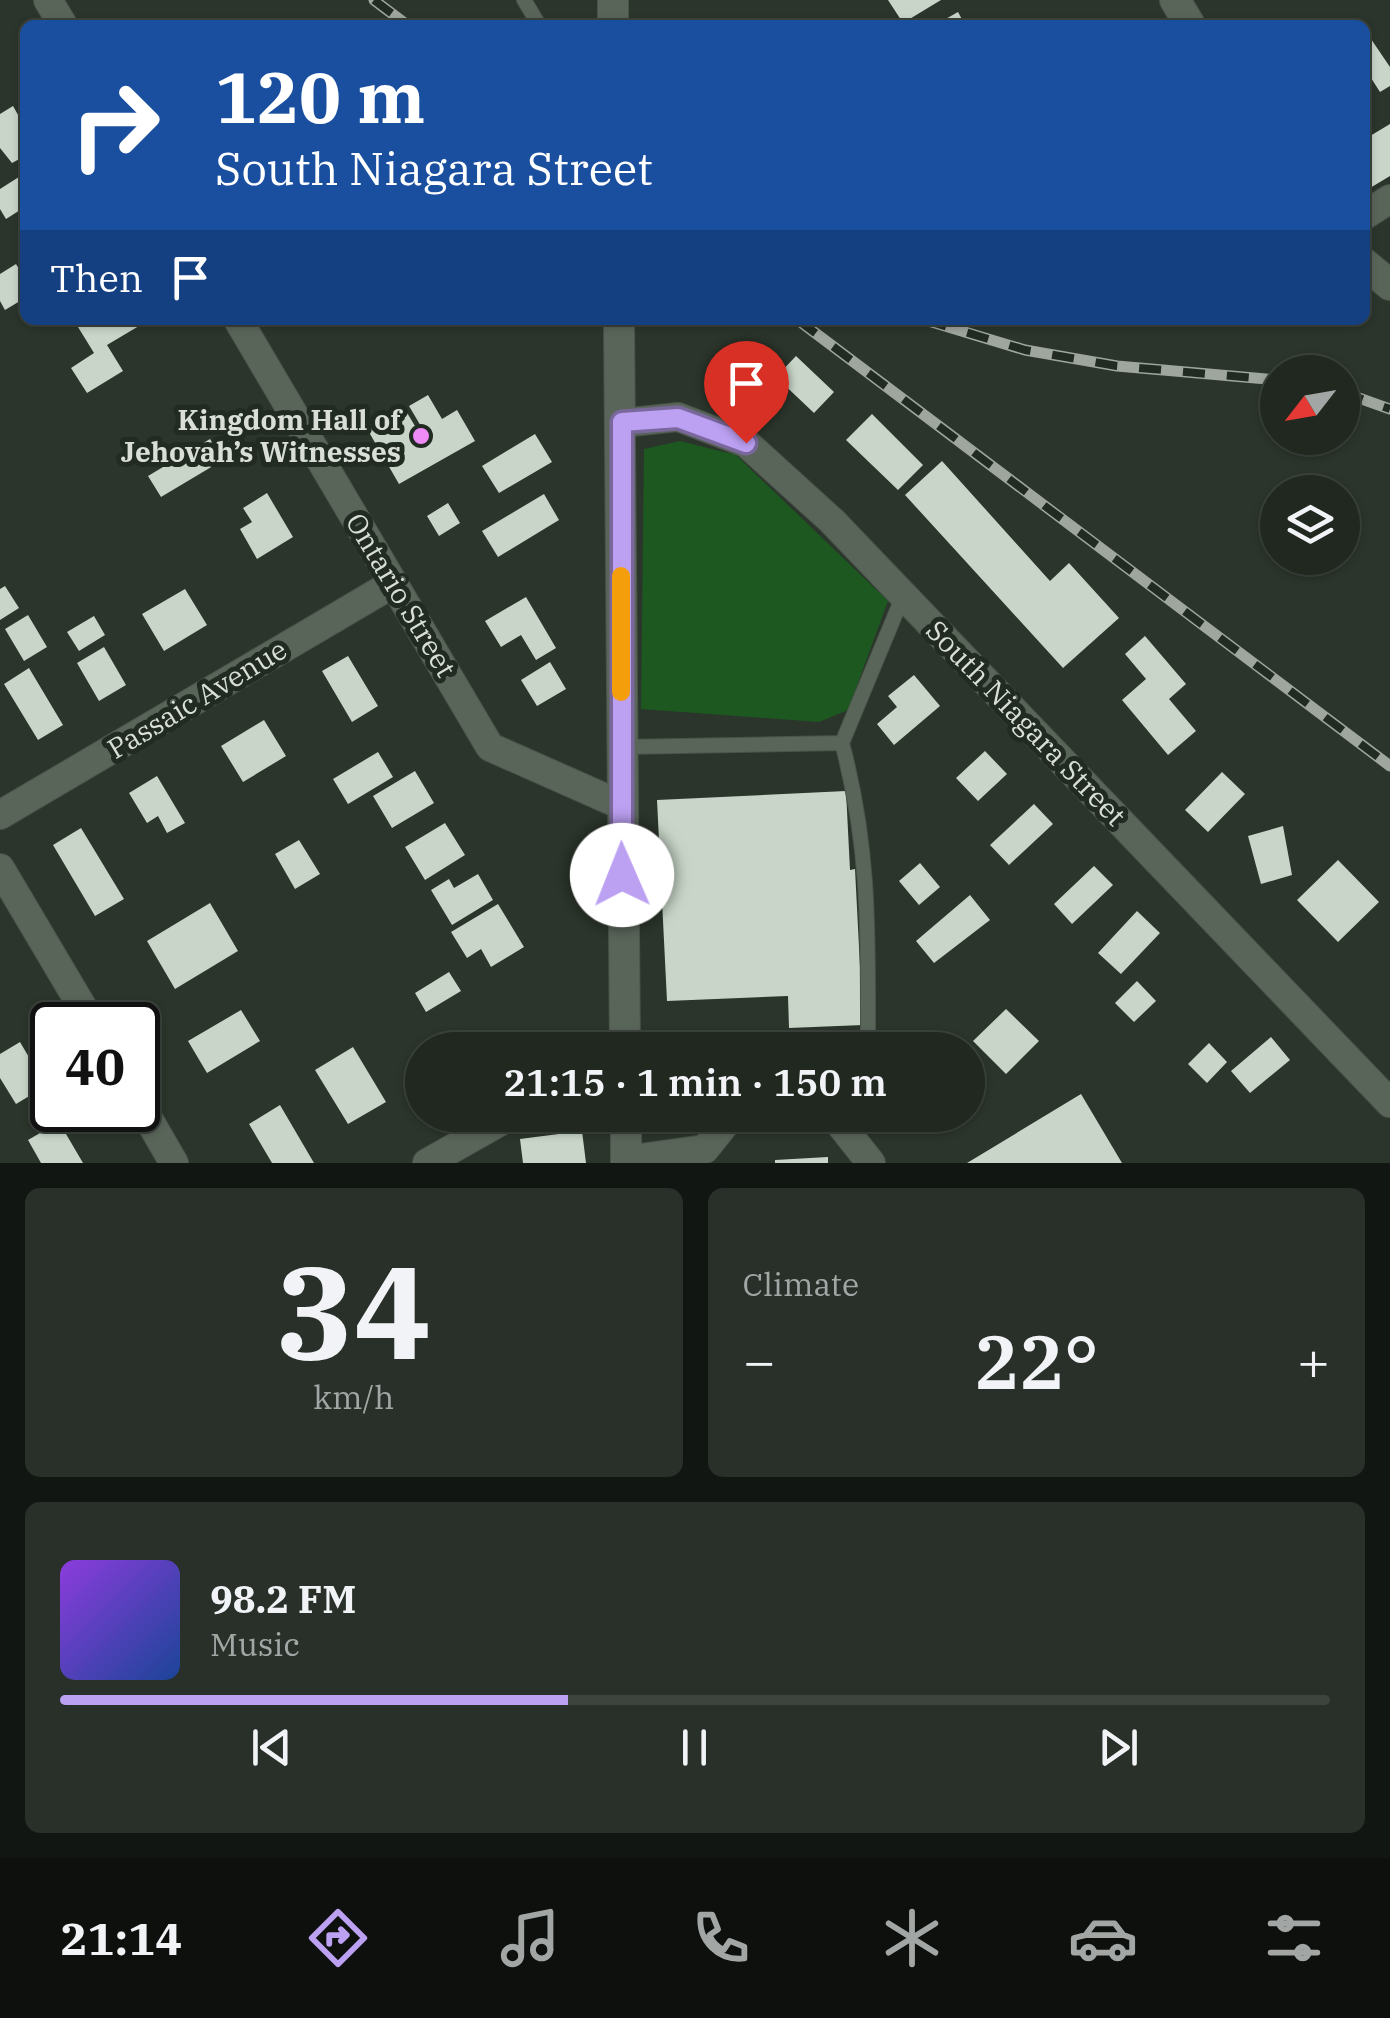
<!DOCTYPE html>
<meta charset="utf-8">
<style>
:root{--surface:#202820;--page:#283029;--text:#f1f3f6;--muted:#a2a6a5;--line:#3d443e;--accent:#bca0f2}
body{margin:0;font-family:"IBM Plex Serif",serif;background:var(--page);color:var(--text);height:100vh;display:flex;flex-direction:column;font-size:38px;white-space:nowrap}
*{box-sizing:border-box;margin:0}
p{font-size:32px;color:var(--muted)}
.icon{flex:none;width:55px;height:55px;fill:none;stroke:currentColor;stroke-width:2;stroke-linecap:round;stroke-linejoin:round}
.map{position:relative;height:1163px;overflow:hidden}
.panel{display:flex;flex-direction:column;gap:25px;padding:25px;background:#121612;flex:1}
.panel>*{flex:none}
.guide{position:absolute;left:20px;top:20px;width:1350px;height:305px;border-radius:15px;box-shadow:0 2px 8px #0004,0 0 0 2px var(--line);background:#1a4fa0;color:#fff;overflow:hidden}
.needle{width:65px;rotate:239deg}
.controls{position:absolute;left:1260px;top:355px;display:grid;gap:20px}
.controls a{display:grid;place-items:center;width:100px;height:100px;border-radius:50%;background:var(--surface);box-shadow:0 2px 8px #0004,0 0 0 2px var(--line);font-size:50px}
.speed{position:absolute;left:30px;top:1002px;display:flex;gap:20px;font-size:50px;font-weight:700;text-align:center}
.speed>*{display:grid;place-content:center;width:130px;height:130px;border-radius:50%;background:var(--surface);box-shadow:0 2px 8px #0004,0 0 0 2px var(--line);line-height:1}
.speed .limit{border:5px solid #111;border-radius:15px;background:#fff;color:#111}
.pin{position:absolute;display:grid;place-items:center;width:85px;height:85px;color:#fff;margin:-102px -42px;border-radius:50% 50% 50% 0;rotate:-45deg;box-shadow:0 0 10px #0007}
.pin .icon{rotate:45deg}
.me{position:absolute;width:110px;margin:-55px;rotate:359deg;stroke-linejoin:round;filter:drop-shadow(0 0 8px #0008)}
.turn{display:flex;align-items:center;gap:35px;height:210px;padding:0 30px;font-size:45px}
.turn .icon{width:130px;height:130px;stroke-width:2.5}
.turn b{display:block;font-size:70px;line-height:85px}
.then{display:flex;align-items:center;height:95px;padding:0 30px;background:#0003;gap:20px;font-size:38px}
.big{font-size:75px;font-weight:600;line-height:1.1}
.panel .tile{flex:1;display:flex;flex-direction:column;justify-content:center;gap:15px;min-width:0;padding:0 35px;border-radius:15px;background:var(--page)}
.panel .dial{align-items:center;gap:0}
.dial b{font-size:130px;line-height:1}
.song{display:flex;align-items:center;gap:30px}
.cover{width:120px;height:120px;border-radius:15px;background:linear-gradient(135deg,hsl(270 70% 55%),hsl(220 70% 35%))}
.played{height:10px;border-radius:5px;background:linear-gradient(90deg,var(--accent) 40%,var(--line) 40%)}
.keys{display:flex;justify-content:space-around;direction:ltr}
.heat{display:flex;justify-content:space-between;align-items:center;font-size:55px;direction:ltr}
.panel .tiles{flex:1;display:grid;gap:25px;grid-template-columns:1fr 1fr}
.tile:last-child{grid-column:span 2}
.trip{position:absolute;left:405px;top:1032px;width:580px;height:100px;border-radius:50px;background:var(--surface);box-shadow:0 2px 8px #0004,0 0 0 2px var(--line);font-weight:600;line-height:100px;text-align:center}
.tab-bar{display:flex;height:160px;justify-content:space-around;align-items:center;background:#0d100d;color:var(--muted)}
.tab-bar .icon{width:70px;height:70px}
.tab-bar .on{color:var(--accent)}
.tab-bar b{font-size:45px;color:var(--text)}
.map>svg:first-child{display:block}
.green{fill:#1d5821}
.building{fill:#c8d5c8}
.lines{fill:none;stroke-linecap:round;stroke-linejoin:round}
.service-casing{stroke:#4a534a;stroke-width:16}
.minor-casing{stroke:#4a534a;stroke-width:30}
.tertiary-casing{stroke:#4a534a;stroke-width:32}
.secondary-casing{stroke:#4a534a;stroke-width:32}
.service{stroke:#5a655a;stroke-width:14}
.minor{stroke:#5a655a;stroke-width:28}
.tertiary{stroke:#5a655a;stroke-width:30}
.secondary{stroke:#5a655a;stroke-width:30}
.rail-casing{stroke:#9fa69e;stroke-width:11}
.rail{stroke:#212b21;stroke-width:8;stroke-dasharray:22;stroke-linecap:butt}
.route-casing{stroke:#7a689d;stroke-width:25}
.route{stroke:#bca0f2;stroke-width:18}
.slow{stroke:#f59e0b;stroke-width:18}
.poi-dot{fill:#ef8bf7;stroke:#212b21;stroke-width:4}
.labels{text-anchor:middle;stroke-width:10;stroke-linejoin:round;paint-order:stroke}
.poi-label{font-size:28px;font-weight:bold;fill:#d9dfd8;stroke:#212b21;text-anchor:end}
.street-label{font-size:28px;fill:#d9dfd8;stroke:#212b21}
</style>
<div class="map">
<svg width="1390" height="1163" viewBox="0 0 1390 1163">
<rect width="100%" height="100%" fill="#2b352b"/>
<path class="green" d="M680 441 736 455 888 601 848 710 819 722 641 709 644 449Z"/>
<path class="building" d="M888 0H941L903 23Z
M958 12 965 25H935Z
M1371 39 1390 67V86L1380 92 1371 78 1365 82V43Z
M13 106 25 127V156L12 163 0 148V114Z
M1390 124V176L1365 191V139Z
M22 175 25 207 6 219 0 209V189Z
M16 264 25 279V298L5 310 0 301V274Z
M89 320H149L107 345 123 371 87 393 71 368 94 353 78 327Z
M796 356 834 392 814 413 776 377Z
M428 395 442 419 457 410 475 441 399 484 366 427 403 406 418 431 422 428 409 406Z
M872 414 923 465 898 490 846 440Z
M535 434 552 462 499 493 482 466Z
M210 439 223 460 161 497 148 476Z
M942 461 1050 581 1069 563 1119 618 1063 668 905 495Z
M267 493 293 537 257 559 240 529 252 522 243 508Z
M544 494 559 520 498 557 482 531Z
M448 503 460 523 439 536 427 516Z
M5 586 19 608 0 620V589Z
M185 589 207 625 164 651 142 614Z
M526 597 556 648 536 660 521 635 501 647 485 621Z
M28 615 47 647 24 661 5 629Z
M94 616 105 635 79 651 67 632Z
M1145 636 1186 684 1169 699 1196 731 1168 755 1122 700 1146 679 1125 654Z
M104 647 126 685 99 701 77 663Z
M348 656 378 706 352 722 322 671Z
M550 662 566 689 537 706 521 680Z
M29 668 63 725 38 740 4 684Z
M914 675 940 706 894 745 877 724 897 707 888 696Z
M264 720 286 756 243 782 221 746Z
M985 751 1007 774 978 801 956 778Z
M378 752 393 777 348 804 333 779Z
M415 771 434 803 392 828 373 796Z
M1222 772 1245 794 1208 832 1185 810Z
M157 776 185 823 167 833 158 816 147 823 129 793Z
M846 791 850 870 855 869 863 1025 789 1028 788 996 667 1001 657 800Z
M1034 804 1053 824 1009 865 990 845Z
M445 823 465 855 425 880 405 847Z
M1283 826 1292 875 1261 884 1248 836Z
M81 828 124 899 95 916 53 845Z
M299 840 320 874 295 889 275 854Z
M1338 860 1379 902 1338 942 1297 900Z
M920 863 940 887 919 905 899 881Z
M1094 866 1113 885 1072 924 1054 904Z
M478 874 493 900 452 925 431 890 449 879 454 888Z
M970 895 990 920 934 963 916 941Z
M210 903 238 951 175 989 147 941Z
M498 904 524 947 491 967 481 949 467 958 451 932Z
M1137 911 1160 933 1121 974 1098 953Z
M449 972 461 991 426 1012 415 993Z
M1137 981 1156 1001 1134 1022 1115 1003Z
M1006 1009 1039 1041 1006 1074 973 1041Z
M241 1010 260 1041 207 1073 188 1041Z
M1271 1037 1290 1060 1250 1093 1231 1071Z
M20 1042 46 1086 16 1104 0 1078V1054Z
M1209 1043 1227 1062 1207 1083 1188 1064Z
M353 1047 386 1102 348 1124 315 1070Z
M1081 1094 1122 1163H967Z
M280 1105 314 1163H272L249 1124Z
M59 1122 83 1163H41L28 1140Z
M582 1131 586 1163H523L520 1139Z
M828 1157V1163H775V1160Z"/>
<g class="lines">
<defs>
<path id="service" d="M524 0 539 25
M842 743C870 849 868 931 868 1039L860 1050
M623 747 842 743 903 596"/>
<path id="minor" d="M48 0 63 25
M1365 215 1390 199
M238 320 490 747 621 805
M622 423 678 417 746 443 832 521 1390 1103
M0 815 394 583
M0 868 93 1025
M138 1101 174 1163
M806 1115 836 1119 871 1163
M626 1160 705 1149 729 1119 757 1115
M427 1163 512 1115"/>
<path id="tertiary" d="M613 0V25
M619 320 625 1050
M626 1115V1163"/>
<path id="secondary" d="M1175 0 1190 25
M1365 264 1390 285"/>
</defs>
<use href="#service" class="service-casing"/>
<use href="#minor" class="minor-casing"/>
<use href="#tertiary" class="tertiary-casing"/>
<use href="#secondary" class="secondary-casing"/>
<use href="#service" class="service"/>
<use href="#minor" class="minor"/>
<use href="#tertiary" class="tertiary"/>
<use href="#secondary" class="secondary"/>
<defs>
<path id="rail" d="M374 0 407 25
M798 320 1390 766
M925 320 1025 350 1117 366 1278 380
M1342 392 1390 409"/>
</defs>
<use href="#rail" class="rail-casing"/>
<use href="#rail" class="rail"/>
</g>
<g class="lines">
<defs>
<path id="route" d="M622 875V422L678 418 746 443"/>
</defs>
<use href="#route" class="route-casing"/>
<use href="#route" class="route"/>
<path class="slow" d="M621 692V576"/>
</g>
<circle class="poi-dot" cx="421" cy="436" r="10"/>
<g class="labels">
<g class="poi-label">
<text x="401" y="430">Kingdom Hall of<tspan x="401" dy="32">Jehovah’s Witnesses</tspan></text>
</g>
<g class="street-label">
<text transform="translate(401 595) rotate(59)" y="10">Ontario Street</text>
<text transform="translate(197 699) rotate(-31)" y="10">Passaic Avenue</text>
<text transform="translate(1026 723) rotate(46)" y="10">South Niagara Street</text>
</g>
</g>
</svg>
<div class="controls">
<a><svg class="needle" viewBox="-14 -14 28 28"><path d="M0-13l5 13h-10z" fill="#e53935"/><path d="M0 13l5-13h-10z" fill="#a2a6a5"/></svg></a>
<a><svg class="icon" aria-label="layers" viewBox="0 0 24 24"><path d="M12 4l9 5-9 5-9-5zM3 14l9 5 9-5"/></svg></a>
</div>
<div class="speed"><div class="limit">40</div></div>
<div class="pin" style="left:746px;top:443px;background:#d93025"><svg class="icon" aria-label="arrive" viewBox="0 0 24 24"><path d="M6 21V4h12l-3 4 3 4H6"/></svg></div>
<svg class="me" style="left:622px;top:875px" viewBox="-20 -20 40 40"><circle r="19" fill="#fff"/><path d="M0-13L10 11 0 6-10 11z" fill="#bca0f2"/></svg>
<div class="trip">21:15 · 1 min · 150 m</div>
<div class="guide">
<div class="turn"><svg class="icon" aria-label="right" viewBox="0 0 24 24"><path d="M7 20v-9h11M14 6l5 5-5 5"/></svg><div><b>120 m</b>South Niagara Street</div></div>
<div class="then">Then<svg class="icon" aria-label="arrive" viewBox="0 0 24 24"><path d="M6 21V4h12l-3 4 3 4H6"/></svg></div>
</div>
</div>
<section class="panel">
<div class="tiles">
<div class="tile dial"><b>34</b><p>km/h</p></div>
<div class="tile"><p>Climate</p>
<div class="heat"><a>−</a><b class="big">22°</b><a>+</a></div>
</div>
<div class="tile">
<div class="song"><i class="cover"></i><div><b>98.2 FM</b><p>Music</p></div></div>
<div class="played"></div>
<div class="keys"><svg class="icon" aria-label="previous" viewBox="0 0 24 24"><path d="M18 5L8 12l10 7zM5 5v14"/></svg><svg class="icon" aria-label="pause" viewBox="0 0 24 24"><path d="M8 5v14M16 5v14"/></svg><svg class="icon" aria-label="next" viewBox="0 0 24 24"><path d="M6 5l10 7-10 7zM19 5v14"/></svg></div>
</div>
</div>
</section>
<nav class="tab-bar">
<b>21:14</b>
<svg class="icon on" aria-label="directions" viewBox="0 0 24 24"><path d="M12 3l9 9-9 9-9-9zM9 14v-3h6M13 9l2 2-2 2"/></svg>
<svg class="icon" aria-label="music" viewBox="0 0 24 24"><path d="M9 18V5l10-2v13"/><circle cx="6" cy="18" r="3"/><circle cx="16" cy="16" r="3"/></svg>
<svg class="icon" aria-label="phone" viewBox="0 0 24 24"><path d="M5 4h4l2 5-3 2q2 4 5 5l2-3 5 2v4C11 20 4 13 5 4z"/></svg>
<svg class="icon" aria-label="climate" viewBox="0 0 24 24"><path d="M12 3v18M4 7l16 10M4 17L20 7"/></svg>
<svg class="icon" aria-label="car" viewBox="0 0 24 24"><path d="M5 17H2v-5l4-1 3-4h7l3 4 3 1v5h-3M9 17h6M6 11h13"/><circle cx="7" cy="17" r="2"/><circle cx="17" cy="17" r="2"/></svg>
<svg class="icon" aria-label="filters" viewBox="0 0 24 24"><path d="M4 7h16M4 17h16"/><circle cx="9" cy="7" r="2"/><circle cx="15" cy="17" r="2"/></svg>
</nav>
